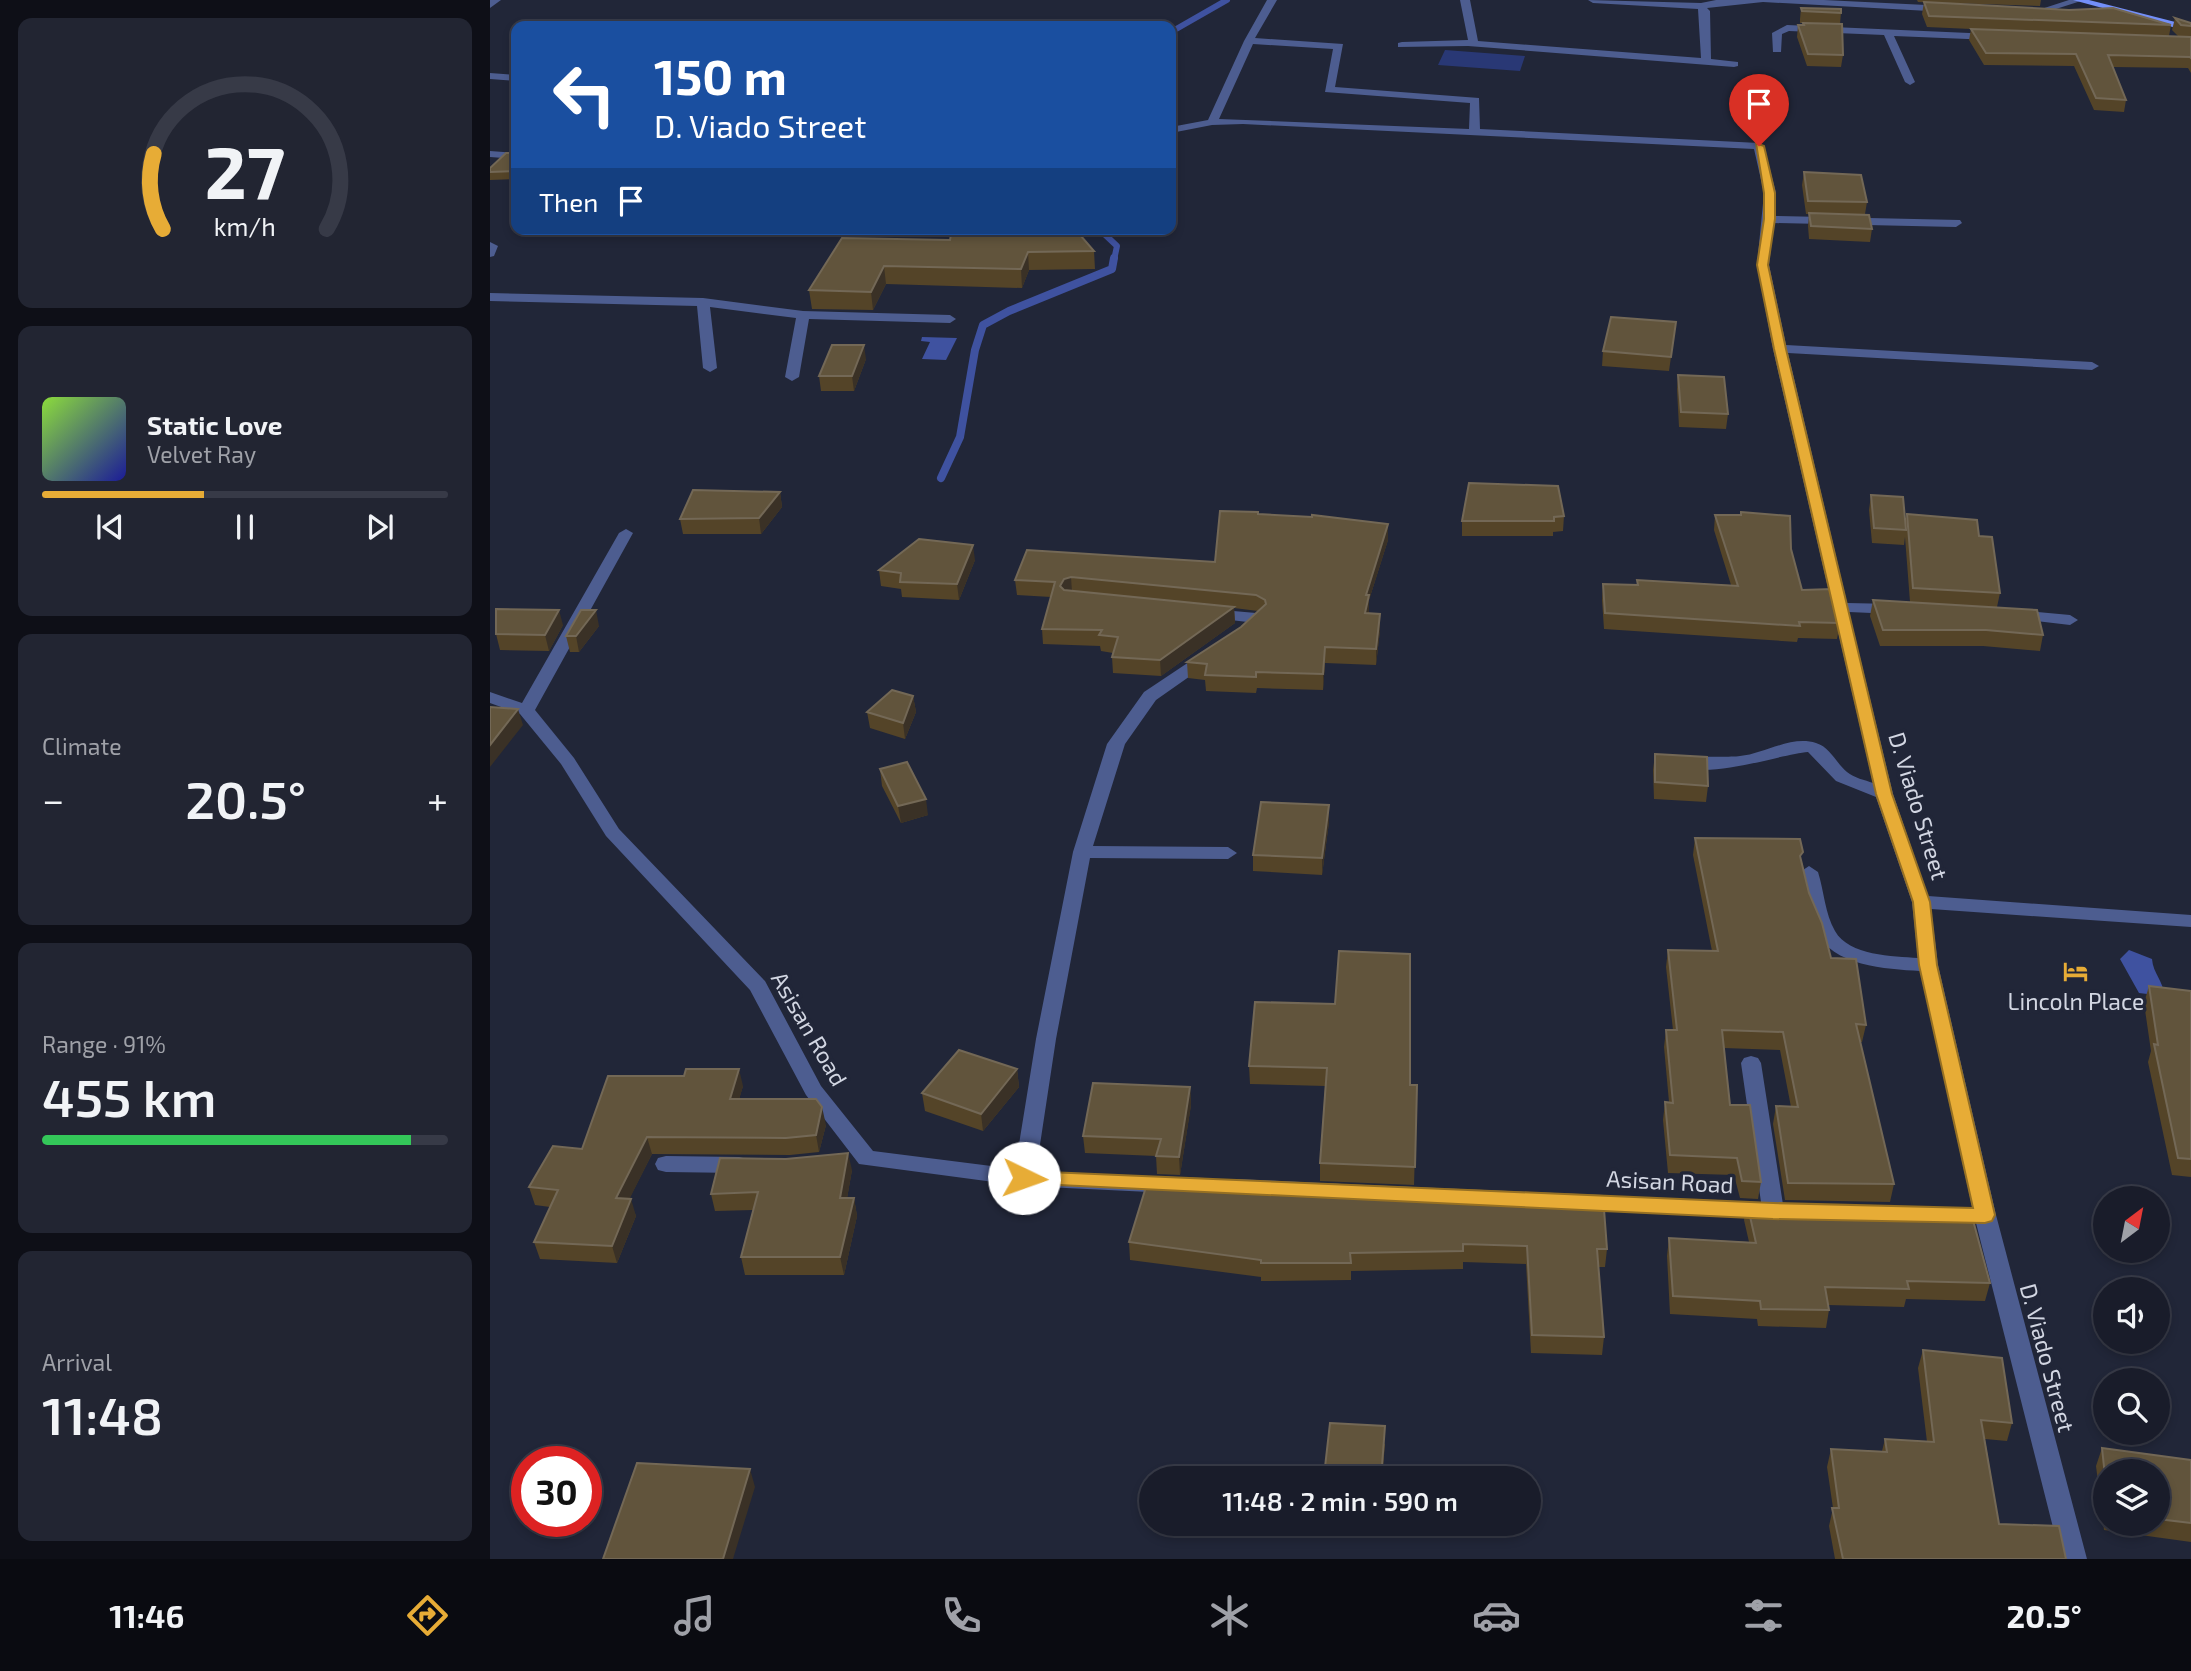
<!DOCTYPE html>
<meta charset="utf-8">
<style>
:root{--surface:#191c2a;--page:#222532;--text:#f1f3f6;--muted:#9fa1a8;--line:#373a47;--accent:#e7ac36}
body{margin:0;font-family:"Exo 2",sans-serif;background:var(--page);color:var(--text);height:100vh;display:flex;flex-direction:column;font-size:26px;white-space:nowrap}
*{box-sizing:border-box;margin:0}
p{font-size:23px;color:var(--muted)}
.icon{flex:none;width:38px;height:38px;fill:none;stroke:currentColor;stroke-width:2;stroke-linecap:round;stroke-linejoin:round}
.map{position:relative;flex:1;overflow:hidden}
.panel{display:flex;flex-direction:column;gap:18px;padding:18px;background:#0e0f17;width:490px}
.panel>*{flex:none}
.guide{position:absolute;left:21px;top:21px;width:665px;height:214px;border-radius:14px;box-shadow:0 4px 10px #0003,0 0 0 2px var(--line);background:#1a4fa0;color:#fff;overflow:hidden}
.needle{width:46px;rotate:32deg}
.controls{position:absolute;left:1603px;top:1186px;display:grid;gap:14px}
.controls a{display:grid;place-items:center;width:77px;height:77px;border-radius:50%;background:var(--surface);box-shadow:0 4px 10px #0003,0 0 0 2px var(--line);font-size:35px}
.speed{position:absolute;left:21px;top:1446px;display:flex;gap:14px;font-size:35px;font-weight:700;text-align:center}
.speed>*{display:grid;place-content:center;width:91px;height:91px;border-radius:50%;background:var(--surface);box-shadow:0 4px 10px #0003,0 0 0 2px var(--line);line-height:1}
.speed .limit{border:10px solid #d22;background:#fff;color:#111}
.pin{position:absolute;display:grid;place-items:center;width:60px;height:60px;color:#fff;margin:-72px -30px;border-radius:50% 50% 50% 0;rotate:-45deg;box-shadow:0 0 7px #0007}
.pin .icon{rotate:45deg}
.me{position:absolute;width:77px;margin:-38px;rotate:93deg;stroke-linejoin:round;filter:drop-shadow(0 0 5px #0008)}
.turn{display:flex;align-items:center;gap:24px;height:147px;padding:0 28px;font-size:32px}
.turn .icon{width:91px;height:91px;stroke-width:2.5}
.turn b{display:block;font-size:49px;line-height:60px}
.then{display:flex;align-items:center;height:66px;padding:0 28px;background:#0003;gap:14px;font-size:26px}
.big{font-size:52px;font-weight:600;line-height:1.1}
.panel .card{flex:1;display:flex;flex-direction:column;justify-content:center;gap:10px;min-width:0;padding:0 24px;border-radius:14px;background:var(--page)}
.panel .dial{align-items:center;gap:0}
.dial svg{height:182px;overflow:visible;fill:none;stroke:var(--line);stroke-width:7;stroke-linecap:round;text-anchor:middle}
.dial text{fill:var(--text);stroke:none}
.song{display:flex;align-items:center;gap:21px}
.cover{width:84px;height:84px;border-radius:10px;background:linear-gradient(135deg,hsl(90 70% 55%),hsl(240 70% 35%))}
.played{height:7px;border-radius:4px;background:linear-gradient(90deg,var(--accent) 40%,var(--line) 40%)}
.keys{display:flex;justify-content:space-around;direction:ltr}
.heat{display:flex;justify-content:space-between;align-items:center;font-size:38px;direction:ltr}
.charge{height:10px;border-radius:5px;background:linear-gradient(90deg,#34c759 91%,var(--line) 0)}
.trip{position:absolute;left:649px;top:1466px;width:402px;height:70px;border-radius:35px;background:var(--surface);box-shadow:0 4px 10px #0003,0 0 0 2px var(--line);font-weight:600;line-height:70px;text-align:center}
.tabs{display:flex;height:112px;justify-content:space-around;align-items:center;background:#0a0b11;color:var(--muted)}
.tabs .icon{width:49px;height:49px}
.tabs .selected{color:var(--accent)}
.tabs b{font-size:32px;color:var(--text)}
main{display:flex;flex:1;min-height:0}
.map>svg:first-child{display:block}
.green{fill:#293875}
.water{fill:#3f52a0}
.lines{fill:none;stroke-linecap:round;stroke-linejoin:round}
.stream-far1{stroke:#3f52a0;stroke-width:6}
.stream{stroke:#3f52a0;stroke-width:8}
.minor{fill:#4d5d90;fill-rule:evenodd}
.major{fill:#738ff9;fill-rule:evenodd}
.wall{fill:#544428;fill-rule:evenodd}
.shaded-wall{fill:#3a3126}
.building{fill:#61543c;stroke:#736856;stroke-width:2}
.route{fill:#e7ac36;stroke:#967023;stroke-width:2}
.labels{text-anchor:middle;stroke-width:7;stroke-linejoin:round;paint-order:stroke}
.street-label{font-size:23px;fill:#d2d6e2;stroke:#212638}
.poi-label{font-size:23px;fill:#d2d6e2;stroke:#212638}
</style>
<main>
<section class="panel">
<div class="card dial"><svg viewBox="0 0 100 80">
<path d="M14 69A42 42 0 1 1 86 69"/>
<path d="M14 69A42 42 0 0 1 10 36" stroke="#e7ac36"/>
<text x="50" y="56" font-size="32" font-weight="700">27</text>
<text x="50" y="72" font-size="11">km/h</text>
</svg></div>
<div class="card">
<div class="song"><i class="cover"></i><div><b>Static Love</b><p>Velvet Ray</p></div></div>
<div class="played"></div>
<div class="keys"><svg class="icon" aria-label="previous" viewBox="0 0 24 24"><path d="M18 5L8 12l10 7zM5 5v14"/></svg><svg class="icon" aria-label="pause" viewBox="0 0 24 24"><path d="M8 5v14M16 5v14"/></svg><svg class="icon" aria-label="next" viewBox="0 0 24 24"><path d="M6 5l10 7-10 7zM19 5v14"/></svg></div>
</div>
<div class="card"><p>Climate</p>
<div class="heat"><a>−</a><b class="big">20.5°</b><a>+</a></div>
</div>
<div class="card"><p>Range · 91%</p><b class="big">455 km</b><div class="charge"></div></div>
<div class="card"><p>Arrival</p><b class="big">11:48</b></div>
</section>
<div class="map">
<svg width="1701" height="1559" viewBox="0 0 1701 1559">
<rect width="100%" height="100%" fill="#212638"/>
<path class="green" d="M955 50 1035 56 1030 71 948 65Z"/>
<path class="water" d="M432 337 467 338 456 360 432 359 440 342 431 341Z
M1639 950 1662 959C1663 974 1674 981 1674 996L1649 993 1630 959Z"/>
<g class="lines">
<path class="stream-far1" d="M681 32 737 0
M609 229 627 246 624 260"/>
<path class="stream" d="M451 478 470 437 485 350 493 325 519 311 622 269 624 258"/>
<path class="minor" d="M0 0H11L0 8Z
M777 0H787L765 38 853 44 845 87 989 98 990 129 1269 143 1274 146 1286 193 1285 216 1470 220 1472 223 1466 227 1284 223 1279 265 1296 345 1602 362 1609 366 1602 370 1298 353 1357 603 1404 604 1412 609 1404 614 1359 612 1403 794 1438 896 1701 915V927L1441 909 1448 965 1506 1215 1597 1559H1571L1484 1215 1430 971C1396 969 1342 966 1326 931 1317 913 1315 892 1310 872L1319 866 1328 872C1334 891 1335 914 1345 931 1359 956 1403 956 1428 958L1422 902 1386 797 1346 781 1318 752C1290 754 1207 784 1186 762 1193 754 1237 758 1250 756 1274 754 1301 735 1326 743 1340 747 1346 763 1357 772 1364 778 1375 780 1383 783L1283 349 1267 265 1274 193 1264 149 753 124 722 125 681 133V127L718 120 754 41ZM763 44 843 49 835 92 980 103 979 129 729 119Z
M970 0H980L988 41 1211 58 1208 9 1103 3 1098 0 1211 3 1226 0H1334L1457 6 1462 9 1457 12 1273 2 1217 8 1220 11 1221 59 1248 62V66L1244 67 978 46 908 47V43L912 42 978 40Z
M1579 0H1594L1544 16 1539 13Z
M1297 25 1502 34 1507 37 1502 40 1404 36 1425 82 1420 85 1415 82 1394 35 1299 31 1292 34 1291 52H1283L1282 33Z
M0 73 26 75V81L0 79Z
M0 151 26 153V159L0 157Z
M483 229H530C520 235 493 235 483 229Z
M0 242 8 246 4 256 0 257Z
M0 293 213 298 313 311 460 315 466 319 460 323 319 319 309 377 302 381 295 377 306 318 220 307 227 368 220 372 213 368 207 306 0 301Z
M136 529 143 533 45 710 84 758 129 829 275 981 331 1086 383 1151 525 1169 546 1039 583 852 617 744 654 692 711 654H723L725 657 723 660 666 700 635 744 603 846 738 847 747 853 738 859 600 858 566 1039 546 1171 681 1177 689 1179 692 1185 689 1191 681 1193 534 1186 369 1164 316 1095 260 990 116 836 71 764 30 714 0 703V692L32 703 129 533Z
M721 609 766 613 774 618 766 623 715 617 713 614 715 611Z
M1526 610 1580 615 1588 620 1580 625 1520 618 1518 615Z
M1261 1056 1268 1058 1271 1063 1294 1211 1291 1217 1279 1219 1082 1209 1079 1203 1082 1197 1090 1195 1271 1202 1251 1063 1254 1058Z
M176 1156 249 1157 257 1159 260 1165 257 1171 249 1173 176 1172 168 1170 165 1164 168 1158Z
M747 1179 852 1184 860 1186 863 1192 860 1198 852 1200 747 1195 739 1193 736 1187 739 1181Z"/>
<path class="major" d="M1583 0H1599L1701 26V32Z"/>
</g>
<path class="wall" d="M1427 0H1551L1550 6 1428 2Z
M1434 2 1681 25 1679 36H1688L1682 30 1685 18 1701 23V73L1698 68 1623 67 1636 100 1634 112 1604 110 1584 66 1494 65 1479 40 1481 29 1437 27 1432 14Z
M1311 8 1351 13 1350 24 1353 55 1351 67 1317 66 1307 37 1308 25H1313V23H1310V19Z
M26 148V179L0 180V168L26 153Z
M1314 172 1377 202 1375 214 1382 229 1380 242 1319 239 1318 226 1319 214H1316L1312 185Z
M496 232 604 251 605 269 539 270 532 288 396 284 383 310 322 309 319 290 460 240Z
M1186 322 1179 371 1112 366 1113 351Z
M376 359 364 391H331L329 376Z
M1188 375 1238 414 1236 429 1189 427 1187 389Z
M290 492 292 507 271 534H193L190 519Z
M1381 495 1415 524 1417 514 1489 536 1510 593 1507 607 1553 635 1550 651 1493 646H1390L1380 616 1383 600 1420 602 1415 537 1414 545 1382 543 1379 510Z
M768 514 898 540 879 600V613L890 614V630L886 665 835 663 833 690 767 688 766 693 716 691 715 680 698 678 697 662 751 627 768 611 744 608 745 623 671 676 623 673 622 657 623 653 611 651 610 646 553 644 552 629 561 597 527 595 525 580 725 562Z
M1225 515 1301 549 1312 590 1350 623 1347 639 1308 638 1307 642 1114 629 1112 600 1113 584 1147 585V580L1241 585 1224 530Z
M1074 516 1073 531 1063 532V536H972V521Z
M485 560 469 600 412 597 411 589 391 586 389 570Z
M73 625 59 651 10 650 6 634Z
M109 626 89 652H80L76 636Z
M423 696 426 712 415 739 380 728 377 712Z
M1165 754 1218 786 1216 802 1164 799 1163 770Z
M390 769 438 815 411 823 392 786Z
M839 805V822L832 875 763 871V855Z
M1205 838 1312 862 1319 893 1341 958 1376 1025 1372 1042H1370L1404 1184 1400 1202 1295 1200 1283 1124 1286 1106 1301 1107 1290 1050 1234 1048 1240 1105 1271 1182 1268 1199 1250 1198 1244 1175 1178 1173 1173 1120 1175 1102H1179L1174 1047 1176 1030H1183L1176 967 1178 950 1222 951 1203 855Z
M1659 986 1701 991V1177L1682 1175 1658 1062 1661 1051 1654 1003Z
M765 1002 920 1085H927L924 1185 830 1181V1163L835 1086 760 1084 759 1066Z
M527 1069 529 1087 493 1131 435 1111 432 1093Z
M253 1086 249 1099 336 1125 329 1152 300 1155 162 1154 139 1199 146 1216 127 1263 50 1259 44 1242 60 1207 45 1205 39 1187 92 1149Z
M700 1087 701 1105 690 1175 667 1174 666 1156 595 1153 593 1136Z
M362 1170 357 1198H364L367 1216 354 1275H255L251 1257 263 1210 225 1211 221 1194Z
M771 1186V1193L1117 1249 1115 1267H1108L1114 1337 1112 1355 1041 1353 1036 1264 973 1262V1269L861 1271V1280L771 1281V1277L640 1260 639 1242Z
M1257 1203 1500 1283 1495 1301 1416 1299 1414 1307 1338 1305 1339 1310 1336 1328 1268 1326 1267 1319 1180 1314 1177 1256 1179 1238 1259 1242 1254 1220Z
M1433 1350 1522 1423 1517 1441 1495 1439 1509 1524 1576 1559H1345L1339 1526 1343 1508 1337 1467 1341 1449 1392 1451 1395 1439 1437 1442 1428 1368Z
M840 1423 895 1444 892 1479H834Z
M1612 1448 1701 1460V1542L1614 1530 1606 1466ZM1615 1472H1668V1524H1615Z"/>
<path class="shaded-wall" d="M538 252 539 270 532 288 531 269Z
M394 266 396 284 383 310 381 292Z
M374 345 376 359 364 391 362 376Z
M290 492 292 507 271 534 269 518Z
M898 524V540L879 600V611L875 629 876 595Z
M483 545 485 560 469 600 467 584Z
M581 577 582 592 575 595 570 586 574 579Z
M744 607 745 623 671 676 670 660Z
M69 610 73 625 59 651 55 635Z
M106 610 109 626 89 652 86 636Z
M890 614V630L886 665V649Z
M835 647V663L833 690V674Z
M423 696 426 712 415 739 413 723Z
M28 709 33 725 0 767V745Z
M436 799 438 815 411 823 408 806Z
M839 805V822L832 875V858Z
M249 1069 253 1086 244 1117 240 1099Z
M527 1069 529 1087 493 1131 491 1114Z
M700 1087 701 1105 690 1175 689 1157Z
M332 1107 336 1125 329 1152 326 1135Z
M157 1137 162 1154 131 1216 126 1198Z
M358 1153 362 1170 354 1216 350 1198Z
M364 1198 367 1216 354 1275 350 1257Z
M141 1199 146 1216 127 1263 122 1246Z
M895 1426 892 1479H891Z
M260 1469 265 1487 243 1559H233Z"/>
<path class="building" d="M1434 2 1579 10 1623 8 1681 25 1439 16Z
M1311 8 1351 9V13L1312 11Z
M1685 18 1701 23V26L1691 25Z
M1313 23 1352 24 1353 55 1318 54 1308 25H1314Z
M1481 29 1701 37V58L1700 57 1618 55 1636 100 1606 98 1586 54 1496 53Z
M26 148V171L0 172V168L16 153H26Z
M1314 172 1371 175 1377 202 1318 201Z
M1319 213 1379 215 1382 229 1321 226Z
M462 229H494L493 232 509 229H585L604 251 538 252 531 269 394 266 381 292 319 290 352 238 460 240Z
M1121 317 1186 322 1181 357 1113 351Z
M342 345H374L362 376H329Z
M1188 375 1234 377 1238 414 1191 412Z
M979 483 1068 486 1074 516 1064 517V521H972Z
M203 490 290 492 269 518 190 519Z
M1381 495 1413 497 1416 530 1384 528Z
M730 511 768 512V514L822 517V515L898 524 876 595H879L875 613 890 614 886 649 835 647 833 674 766 672V677L715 675 717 664 697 662 751 627 776 604 775 600 766 595 581 577 574 579 570 586 574 590 744 607 670 660 622 657 628 637 609 635 612 630 552 629 565 582 525 580 537 550 725 562Z
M1251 512 1300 516 1301 549 1312 590 1342 589 1350 623 1309 622 1310 626 1115 613 1113 584 1148 585 1147 580 1248 586 1225 515H1251Z
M1417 514 1487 520 1489 536 1502 537 1510 593 1423 588Z
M429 539 483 545 467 584 410 582 411 573 389 570Z
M1383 600 1547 610 1553 635 1496 630H1393Z
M6 609 69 610 55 635 6 634Z
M91 610H106L86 636H76Z
M402 690 423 696 413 723 377 712Z
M0 707 28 709 0 745Z
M1165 754 1217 757 1218 786 1165 782Z
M417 762 436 799 408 806 390 769Z
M771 802 839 805 832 858 763 855Z
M1205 838 1310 839 1313 852 1310 856 1319 893 1332 923 1341 958 1366 959 1376 1025 1366 1024 1404 1184 1298 1183 1286 1106 1308 1107 1293 1032 1232 1030 1240 1105H1260L1271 1182 1252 1181 1247 1158 1180 1155 1175 1102 1183 1103 1176 1030H1187L1178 950 1228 951Z
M849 951 920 954V1085H927L925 1167 830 1163 837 1068 759 1066 765 1002 845 1004Z
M1659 986 1701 991V1159L1688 1158 1664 1044 1668 1045Z
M469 1050 527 1069 491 1114 432 1093Z
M196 1069H249L240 1099H326L332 1107 326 1135 296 1138 157 1137 126 1198 141 1199 122 1246 44 1242 68 1190 39 1187 63 1146 92 1149 118 1076H194Z
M603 1083 700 1087 689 1157 666 1156 671 1139 593 1136Z
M358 1153 350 1198H364L350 1257H251L268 1192 221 1194 230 1158 296 1159Z
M659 1177 715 1179 771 1186 769 1193 828 1192 829 1184 1113 1196 1117 1249H1107L1114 1337 1042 1335 1037 1246 973 1244V1251L860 1253 861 1263H771V1260L639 1242Z
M1257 1203 1480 1209 1500 1283 1417 1281 1419 1289 1335 1287 1339 1310 1271 1309 1270 1301 1183 1296 1179 1238 1266 1243Z
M1433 1350 1512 1358 1522 1423 1491 1420 1509 1524 1569 1526 1576 1559H1353L1342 1508H1349L1341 1449 1397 1452 1395 1439 1444 1442Z
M840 1423 895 1426 891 1479 834 1476Z
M1612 1448 1701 1460V1523L1668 1519V1472H1615V1476Z
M147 1463 260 1469 233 1559H113Z"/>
<path class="route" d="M1266 143 1274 146 1285 193V219L1278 265 1296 349 1402 794 1440 902 1447 965 1505 1215 1502 1221 1495 1223 1283 1219 527 1183 524 1178 527 1173 534 1171 1283 1203 1483 1208 1429 965 1423 902 1386 794 1284 349 1267 265 1274 219V193Z"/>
<defs>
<symbol id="hotel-bare" viewBox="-9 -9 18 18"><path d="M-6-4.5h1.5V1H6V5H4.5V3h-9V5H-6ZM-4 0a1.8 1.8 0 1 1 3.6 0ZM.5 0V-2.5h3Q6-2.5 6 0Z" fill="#e7ac36" stroke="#212638" stroke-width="2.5" paint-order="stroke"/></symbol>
</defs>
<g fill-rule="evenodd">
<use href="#hotel-bare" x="1568" y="954" width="35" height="35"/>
</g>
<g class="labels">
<g class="street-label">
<text transform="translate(1428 806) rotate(73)" y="8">D. Viado Street</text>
<text transform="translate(319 1029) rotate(60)" y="8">Asisan Road</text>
<text transform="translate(1180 1182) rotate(3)" y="8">Asisan Road</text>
<text transform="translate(1557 1358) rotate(75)" y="8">D. Viado Street</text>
</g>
<g class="poi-label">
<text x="1586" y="1010">Lincoln Place</text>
</g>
</g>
</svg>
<div class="controls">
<a><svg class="needle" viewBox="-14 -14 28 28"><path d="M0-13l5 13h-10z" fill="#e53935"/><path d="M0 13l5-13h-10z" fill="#9fa1a8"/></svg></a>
<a><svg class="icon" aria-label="sound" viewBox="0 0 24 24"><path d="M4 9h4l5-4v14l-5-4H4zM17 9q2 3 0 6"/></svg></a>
<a><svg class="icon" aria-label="search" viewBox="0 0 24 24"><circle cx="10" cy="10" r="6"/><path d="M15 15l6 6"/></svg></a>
<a><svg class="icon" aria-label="layers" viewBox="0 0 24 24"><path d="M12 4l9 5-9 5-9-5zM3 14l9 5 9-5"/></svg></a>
</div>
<div class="speed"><div class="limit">30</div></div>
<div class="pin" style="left:1269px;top:146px;background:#d93025"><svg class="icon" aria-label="arrive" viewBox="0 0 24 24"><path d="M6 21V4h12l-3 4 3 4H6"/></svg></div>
<svg class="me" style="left:534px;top:1178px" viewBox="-20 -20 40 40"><circle r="19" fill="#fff"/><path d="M0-13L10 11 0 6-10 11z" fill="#e7ac36"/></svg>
<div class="trip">11:48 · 2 min · 590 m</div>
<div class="guide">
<div class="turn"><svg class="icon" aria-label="left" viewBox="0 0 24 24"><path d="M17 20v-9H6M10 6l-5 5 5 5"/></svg><div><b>150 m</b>D. Viado Street</div></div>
<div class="then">Then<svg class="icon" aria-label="arrive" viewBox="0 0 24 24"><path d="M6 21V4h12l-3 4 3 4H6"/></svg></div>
</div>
</div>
</main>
<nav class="tabs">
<b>11:46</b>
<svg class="icon selected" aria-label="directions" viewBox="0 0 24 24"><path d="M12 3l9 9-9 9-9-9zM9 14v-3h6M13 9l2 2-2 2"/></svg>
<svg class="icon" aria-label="music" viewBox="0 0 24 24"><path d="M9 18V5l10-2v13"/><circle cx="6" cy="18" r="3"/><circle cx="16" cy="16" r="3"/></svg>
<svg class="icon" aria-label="phone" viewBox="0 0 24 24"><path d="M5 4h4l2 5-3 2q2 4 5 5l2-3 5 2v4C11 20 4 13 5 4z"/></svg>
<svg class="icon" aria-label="climate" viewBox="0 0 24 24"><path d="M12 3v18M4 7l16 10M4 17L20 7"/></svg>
<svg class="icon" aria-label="car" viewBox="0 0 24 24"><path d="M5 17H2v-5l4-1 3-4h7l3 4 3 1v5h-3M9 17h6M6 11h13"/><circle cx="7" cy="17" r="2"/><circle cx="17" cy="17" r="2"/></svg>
<svg class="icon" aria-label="filters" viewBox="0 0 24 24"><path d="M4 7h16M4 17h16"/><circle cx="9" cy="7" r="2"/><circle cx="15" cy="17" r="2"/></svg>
<b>20.5°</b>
</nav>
